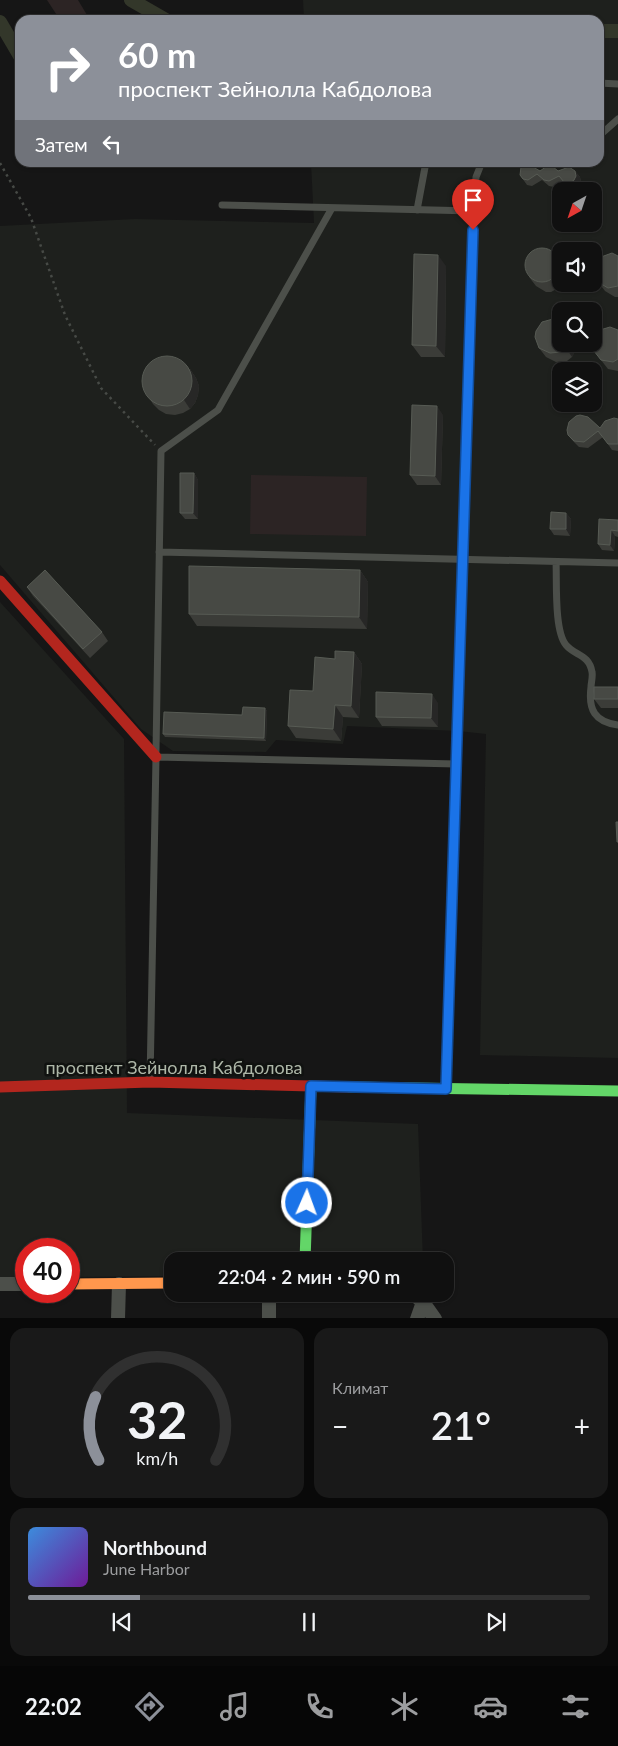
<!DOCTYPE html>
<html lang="ru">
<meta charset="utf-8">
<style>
:root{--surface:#101010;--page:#191919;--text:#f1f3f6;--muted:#9c9d9f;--line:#303030;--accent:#8c9099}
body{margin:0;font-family:Lato,sans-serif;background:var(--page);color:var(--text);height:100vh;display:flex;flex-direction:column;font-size:19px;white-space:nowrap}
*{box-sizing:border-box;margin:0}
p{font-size:16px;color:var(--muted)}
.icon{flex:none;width:28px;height:28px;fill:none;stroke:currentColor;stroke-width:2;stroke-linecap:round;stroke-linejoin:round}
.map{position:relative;height:1318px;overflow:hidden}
.panel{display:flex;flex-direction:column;gap:10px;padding:10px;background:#090909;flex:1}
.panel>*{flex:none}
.top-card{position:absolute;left:15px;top:15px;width:589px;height:152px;border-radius:15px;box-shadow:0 1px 4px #0004,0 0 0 1px var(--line);background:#8c9099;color:#fff;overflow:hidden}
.needle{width:32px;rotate:220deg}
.tools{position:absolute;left:552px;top:182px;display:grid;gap:10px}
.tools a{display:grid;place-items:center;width:50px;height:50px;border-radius:10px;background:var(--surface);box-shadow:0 1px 4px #0004,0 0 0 1px var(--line);font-size:25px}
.speed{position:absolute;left:15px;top:1238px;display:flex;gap:10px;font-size:25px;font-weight:700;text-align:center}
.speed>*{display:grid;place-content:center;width:65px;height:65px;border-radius:50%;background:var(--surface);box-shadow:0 1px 4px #0004,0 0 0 1px var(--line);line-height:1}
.speed .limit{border:8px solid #d22;background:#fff;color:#111}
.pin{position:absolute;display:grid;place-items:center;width:42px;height:42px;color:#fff;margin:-51px -21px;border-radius:50% 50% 50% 0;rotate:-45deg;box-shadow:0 0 5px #0007}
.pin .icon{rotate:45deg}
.me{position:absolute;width:55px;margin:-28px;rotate:2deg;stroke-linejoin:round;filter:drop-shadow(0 0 4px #0008)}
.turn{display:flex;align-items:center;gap:18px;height:105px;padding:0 20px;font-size:22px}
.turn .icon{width:65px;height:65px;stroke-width:2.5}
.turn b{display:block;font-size:35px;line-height:42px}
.then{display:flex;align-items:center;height:48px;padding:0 20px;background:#0003;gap:10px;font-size:19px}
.big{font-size:38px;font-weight:600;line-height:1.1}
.panel .tile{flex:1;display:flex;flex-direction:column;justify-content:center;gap:8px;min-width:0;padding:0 18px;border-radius:15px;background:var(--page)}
.panel .dial{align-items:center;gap:0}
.dial svg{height:130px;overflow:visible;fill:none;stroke:var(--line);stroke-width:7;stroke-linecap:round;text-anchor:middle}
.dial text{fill:var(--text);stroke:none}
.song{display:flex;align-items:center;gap:15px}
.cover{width:60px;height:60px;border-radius:8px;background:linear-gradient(135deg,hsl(210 70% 55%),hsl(280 70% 35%))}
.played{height:5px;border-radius:2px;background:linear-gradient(90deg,var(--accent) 20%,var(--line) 20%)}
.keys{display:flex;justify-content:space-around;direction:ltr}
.heat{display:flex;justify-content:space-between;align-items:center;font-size:28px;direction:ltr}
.panel .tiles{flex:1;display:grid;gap:10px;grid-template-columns:1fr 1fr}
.tile:last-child{grid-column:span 2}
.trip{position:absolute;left:164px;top:1252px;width:290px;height:50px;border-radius:15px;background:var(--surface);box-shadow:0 1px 4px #0004,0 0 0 1px var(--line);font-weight:600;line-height:50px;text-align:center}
.tabs{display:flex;height:80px;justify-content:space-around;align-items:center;background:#060606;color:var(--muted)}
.tabs .icon{width:35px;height:35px}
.tabs .active{color:var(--accent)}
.tabs b{font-size:22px;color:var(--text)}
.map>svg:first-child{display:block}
.built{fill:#1e201d;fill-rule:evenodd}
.green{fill:#2c2424}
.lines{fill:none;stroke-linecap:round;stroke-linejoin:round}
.canal{stroke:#33372a;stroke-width:14}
.path{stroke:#474a46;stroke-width:2.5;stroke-dasharray:2.5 4;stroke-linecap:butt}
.lane{stroke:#4c4f4a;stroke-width:7}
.street{stroke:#4c4f4a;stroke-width:14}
.fast{stroke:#63d668;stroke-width:11}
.slow{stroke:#ff974d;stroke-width:11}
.jam{stroke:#b3261e;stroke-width:11}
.wall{fill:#3b3c38}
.shaded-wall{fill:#272726}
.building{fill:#474944;stroke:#575b54}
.route-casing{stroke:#114b97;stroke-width:12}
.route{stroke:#1a73e8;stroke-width:9}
.labels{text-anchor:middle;stroke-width:5;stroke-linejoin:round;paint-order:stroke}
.street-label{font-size:18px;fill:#aeb7a8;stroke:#101210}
</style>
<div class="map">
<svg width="618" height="1319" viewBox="0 0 618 1319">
<rect width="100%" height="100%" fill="#161616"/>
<path class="built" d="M303 0H618V1058L480 1055 486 734 458 731 347 726 343 744 276 740 266 752 173 751 141 729 0 565V226L135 219 314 223 311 163 599 162V20H304ZM561 191H594V224H561ZM561 251H594V284H561ZM561 311H594V344H561ZM561 371H594V404H561Z
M0 602 124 739 127 1113 418 1124 423 1261H172V1276L69 1277V1249H26V1278H0Z"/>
<path class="green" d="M47 0H78L90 20H60Z
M251 475 367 477 366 536 250 534Z"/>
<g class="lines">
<path class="canal" d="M131 0 166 20
M0 22 20 56
M599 31H618"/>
<path class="path" d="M0 163 31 218 65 315 101 388 155 445"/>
<path class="lane" d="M599 83 618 84
M599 136 618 119
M222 205 474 211 456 764
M417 210 426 162
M474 211 476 177 482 162
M159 552 618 563
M556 562C557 581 554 631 566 645 575 656 589 654 592 672 593 677 591 683 591 687 588 710 595 722 618 725
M156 751 161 451 218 410 332 208
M150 1082 156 757 456 764 446 1087"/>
<path class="street" d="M0 1284H26
M413 1294 423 1302 435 1319
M118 1319 119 1284
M269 1319V1294
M417 1319 423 1302"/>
<path class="fast" d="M349 1087 618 1091
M305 1261 311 1086"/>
<path class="slow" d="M69 1284 172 1283"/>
<path class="jam" d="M0 581 156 757
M0 1087 150 1082 349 1087"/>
</g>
<path class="wall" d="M540 171H575L580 177 581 182 578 187 574 189 569 188 563 182 554 187 549 186 542 180 532 186 527 185 520 175Z
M557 256 561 262 562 286 551 292H546L536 286 529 277Z
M618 256V297H615L605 291 598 282Z
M446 266 445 357H421L412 345Z
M618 330V371L608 369 594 351Z
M561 344H576L577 347 572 357 567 361 556 362 546 357 539 348Z
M190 369 196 378 199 386 198 395 195 403 190 409 183 413 175 415 166 414 159 410 153 404 147 395Z
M443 415 441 485H417L410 475Z
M618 419V451L612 450 603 437 588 448 579 447 573 441 568 435 600 428Z
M194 473 198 480V519H185L180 513Z
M566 513 571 519 570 536 554 535 550 529Z
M618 520V537L615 536 614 551 602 550 598 544Z
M360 570 368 582 367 629 197 626 189 614Z
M27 587 102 632 108 641 90 658 33 596Z
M354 652 362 664 359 718 343 717 341 741 296 738 288 726 335 659Z
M618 687V708H601L594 699Z
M438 703V727L382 726 376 717Z
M265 708 267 711 266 741 165 737 163 734 242 715Z"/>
<path class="shaded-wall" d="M575 171 580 177 581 182 578 187 574 180Z
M438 255 446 266 445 357 436 346Z
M557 256 561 262V284H563L562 286 555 277Z
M567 344H576L577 347 572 357 566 348Z
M190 369 196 378 199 386 198 395 195 403 190 409 184 400Z
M437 406 443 415 441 485 435 476Z
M194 473 198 480V519L193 513Z
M566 513 571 519 570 536 566 529Z
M611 530 615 536 614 551 610 545Z
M360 570 368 582 367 629 359 617Z
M354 652 362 664 359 718 351 706Z
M432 694 438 703V727L431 718Z
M335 705 343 717 341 741 333 729Z
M265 708 267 711 266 741 264 738Z"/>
<path class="building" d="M528 164 540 171 547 166H552L558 171 569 167 575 171 576 176 574 180 570 183 564 182 559 176 549 181 544 180 537 174 528 180 523 179 520 175 521 167Z
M525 265a17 17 0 1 1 34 0a17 17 0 1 1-34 0Z
M612 253 618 256V286L608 288 598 282 594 272 597 261 601 257Z
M414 254 438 255 436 346 412 345Z
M553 319 561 322V344H567L566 348 561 352 550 353 539 348 535 337 536 331 542 322Z
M610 327 618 330V359L613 362 601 360 594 351V339L596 335 600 330Z
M142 381a25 25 0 1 1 50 0a25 25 0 1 1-50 0Z
M412 405 437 406 435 476 410 475Z
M580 415 588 417 600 428 605 421 614 418 618 419V444H608L598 431 584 442 574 441 568 435 567 430 569 422 576 416Z
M180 473H194L193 513H180Z
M551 512 566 513V529H550Z
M599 519 618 520V531L611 530 610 545 598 544Z
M189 566 360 570 359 617 189 614Z
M45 570 102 632 83 649 27 587Z
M335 651 354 652 351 706 335 705 333 729 288 726 290 690 313 691 315 657 335 659Z
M594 687H618V699H594Z
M376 692 432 694 431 718 376 717Z
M243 707 265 708 264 738 163 734 164 712 242 715Z
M616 822H618V842H617Z"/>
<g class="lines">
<defs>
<path id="route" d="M307 1203 311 1086 446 1089 473 230"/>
</defs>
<use href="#route" class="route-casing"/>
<use href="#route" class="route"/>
</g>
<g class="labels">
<g class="street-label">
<text x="174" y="1074">проспект Зейнолла Кабдолова</text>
</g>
</g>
</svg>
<div class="tools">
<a><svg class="needle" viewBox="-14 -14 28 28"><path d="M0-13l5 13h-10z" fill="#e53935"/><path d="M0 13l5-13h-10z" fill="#9c9d9f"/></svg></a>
<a><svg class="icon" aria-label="sound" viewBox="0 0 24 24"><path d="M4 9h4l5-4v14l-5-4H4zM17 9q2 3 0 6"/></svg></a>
<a><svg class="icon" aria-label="search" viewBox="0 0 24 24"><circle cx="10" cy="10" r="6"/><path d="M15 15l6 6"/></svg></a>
<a><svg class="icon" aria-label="layers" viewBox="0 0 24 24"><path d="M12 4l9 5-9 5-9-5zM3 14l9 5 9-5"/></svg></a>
</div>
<div class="speed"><div class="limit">40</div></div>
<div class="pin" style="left:473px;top:230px;background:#d93025"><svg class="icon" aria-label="arrive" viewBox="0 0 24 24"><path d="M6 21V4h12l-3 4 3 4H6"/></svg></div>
<svg class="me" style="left:307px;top:1203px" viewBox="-20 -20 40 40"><circle r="17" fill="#1a73e8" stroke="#fff" stroke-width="3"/><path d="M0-11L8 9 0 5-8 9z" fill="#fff"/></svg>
<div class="trip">22:04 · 2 мин · 590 m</div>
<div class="top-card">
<div class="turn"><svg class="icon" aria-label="right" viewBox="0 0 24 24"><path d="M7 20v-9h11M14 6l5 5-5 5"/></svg><div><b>60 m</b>проспект Зейнолла Кабдолова</div></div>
<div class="then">Затем<svg class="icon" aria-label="left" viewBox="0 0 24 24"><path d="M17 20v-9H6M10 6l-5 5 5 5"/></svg></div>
</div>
</div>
<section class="panel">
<div class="tiles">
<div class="tile dial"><svg viewBox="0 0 100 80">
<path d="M14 69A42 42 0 1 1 86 69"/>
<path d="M14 69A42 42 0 0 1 12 30" stroke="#8c9099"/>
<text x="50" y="56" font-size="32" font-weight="700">32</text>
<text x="50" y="72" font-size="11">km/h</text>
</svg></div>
<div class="tile"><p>Климат</p>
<div class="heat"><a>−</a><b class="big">21°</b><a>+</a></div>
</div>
<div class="tile">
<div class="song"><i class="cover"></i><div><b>Northbound</b><p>June Harbor</p></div></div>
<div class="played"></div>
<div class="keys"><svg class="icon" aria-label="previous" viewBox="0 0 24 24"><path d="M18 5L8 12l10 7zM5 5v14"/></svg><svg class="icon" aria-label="pause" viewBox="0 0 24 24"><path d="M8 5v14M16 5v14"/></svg><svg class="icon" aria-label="next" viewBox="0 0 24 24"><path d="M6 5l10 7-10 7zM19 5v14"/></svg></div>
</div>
</div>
</section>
<nav class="tabs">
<b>22:02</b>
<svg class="icon active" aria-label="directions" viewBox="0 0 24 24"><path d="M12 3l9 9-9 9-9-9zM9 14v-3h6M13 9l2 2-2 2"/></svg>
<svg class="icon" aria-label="music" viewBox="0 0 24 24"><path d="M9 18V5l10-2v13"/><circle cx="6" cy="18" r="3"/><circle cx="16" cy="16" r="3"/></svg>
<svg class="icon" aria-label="phone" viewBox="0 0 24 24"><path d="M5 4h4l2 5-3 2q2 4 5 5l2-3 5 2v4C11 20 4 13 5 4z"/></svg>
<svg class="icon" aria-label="climate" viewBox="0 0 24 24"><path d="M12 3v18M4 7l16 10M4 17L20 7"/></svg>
<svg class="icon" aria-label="car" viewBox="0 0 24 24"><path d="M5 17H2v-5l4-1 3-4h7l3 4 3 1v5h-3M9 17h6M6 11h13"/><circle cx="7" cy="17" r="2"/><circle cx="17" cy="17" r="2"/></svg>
<svg class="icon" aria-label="filters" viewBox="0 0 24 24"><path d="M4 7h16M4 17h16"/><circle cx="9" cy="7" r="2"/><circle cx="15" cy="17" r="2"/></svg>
</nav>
